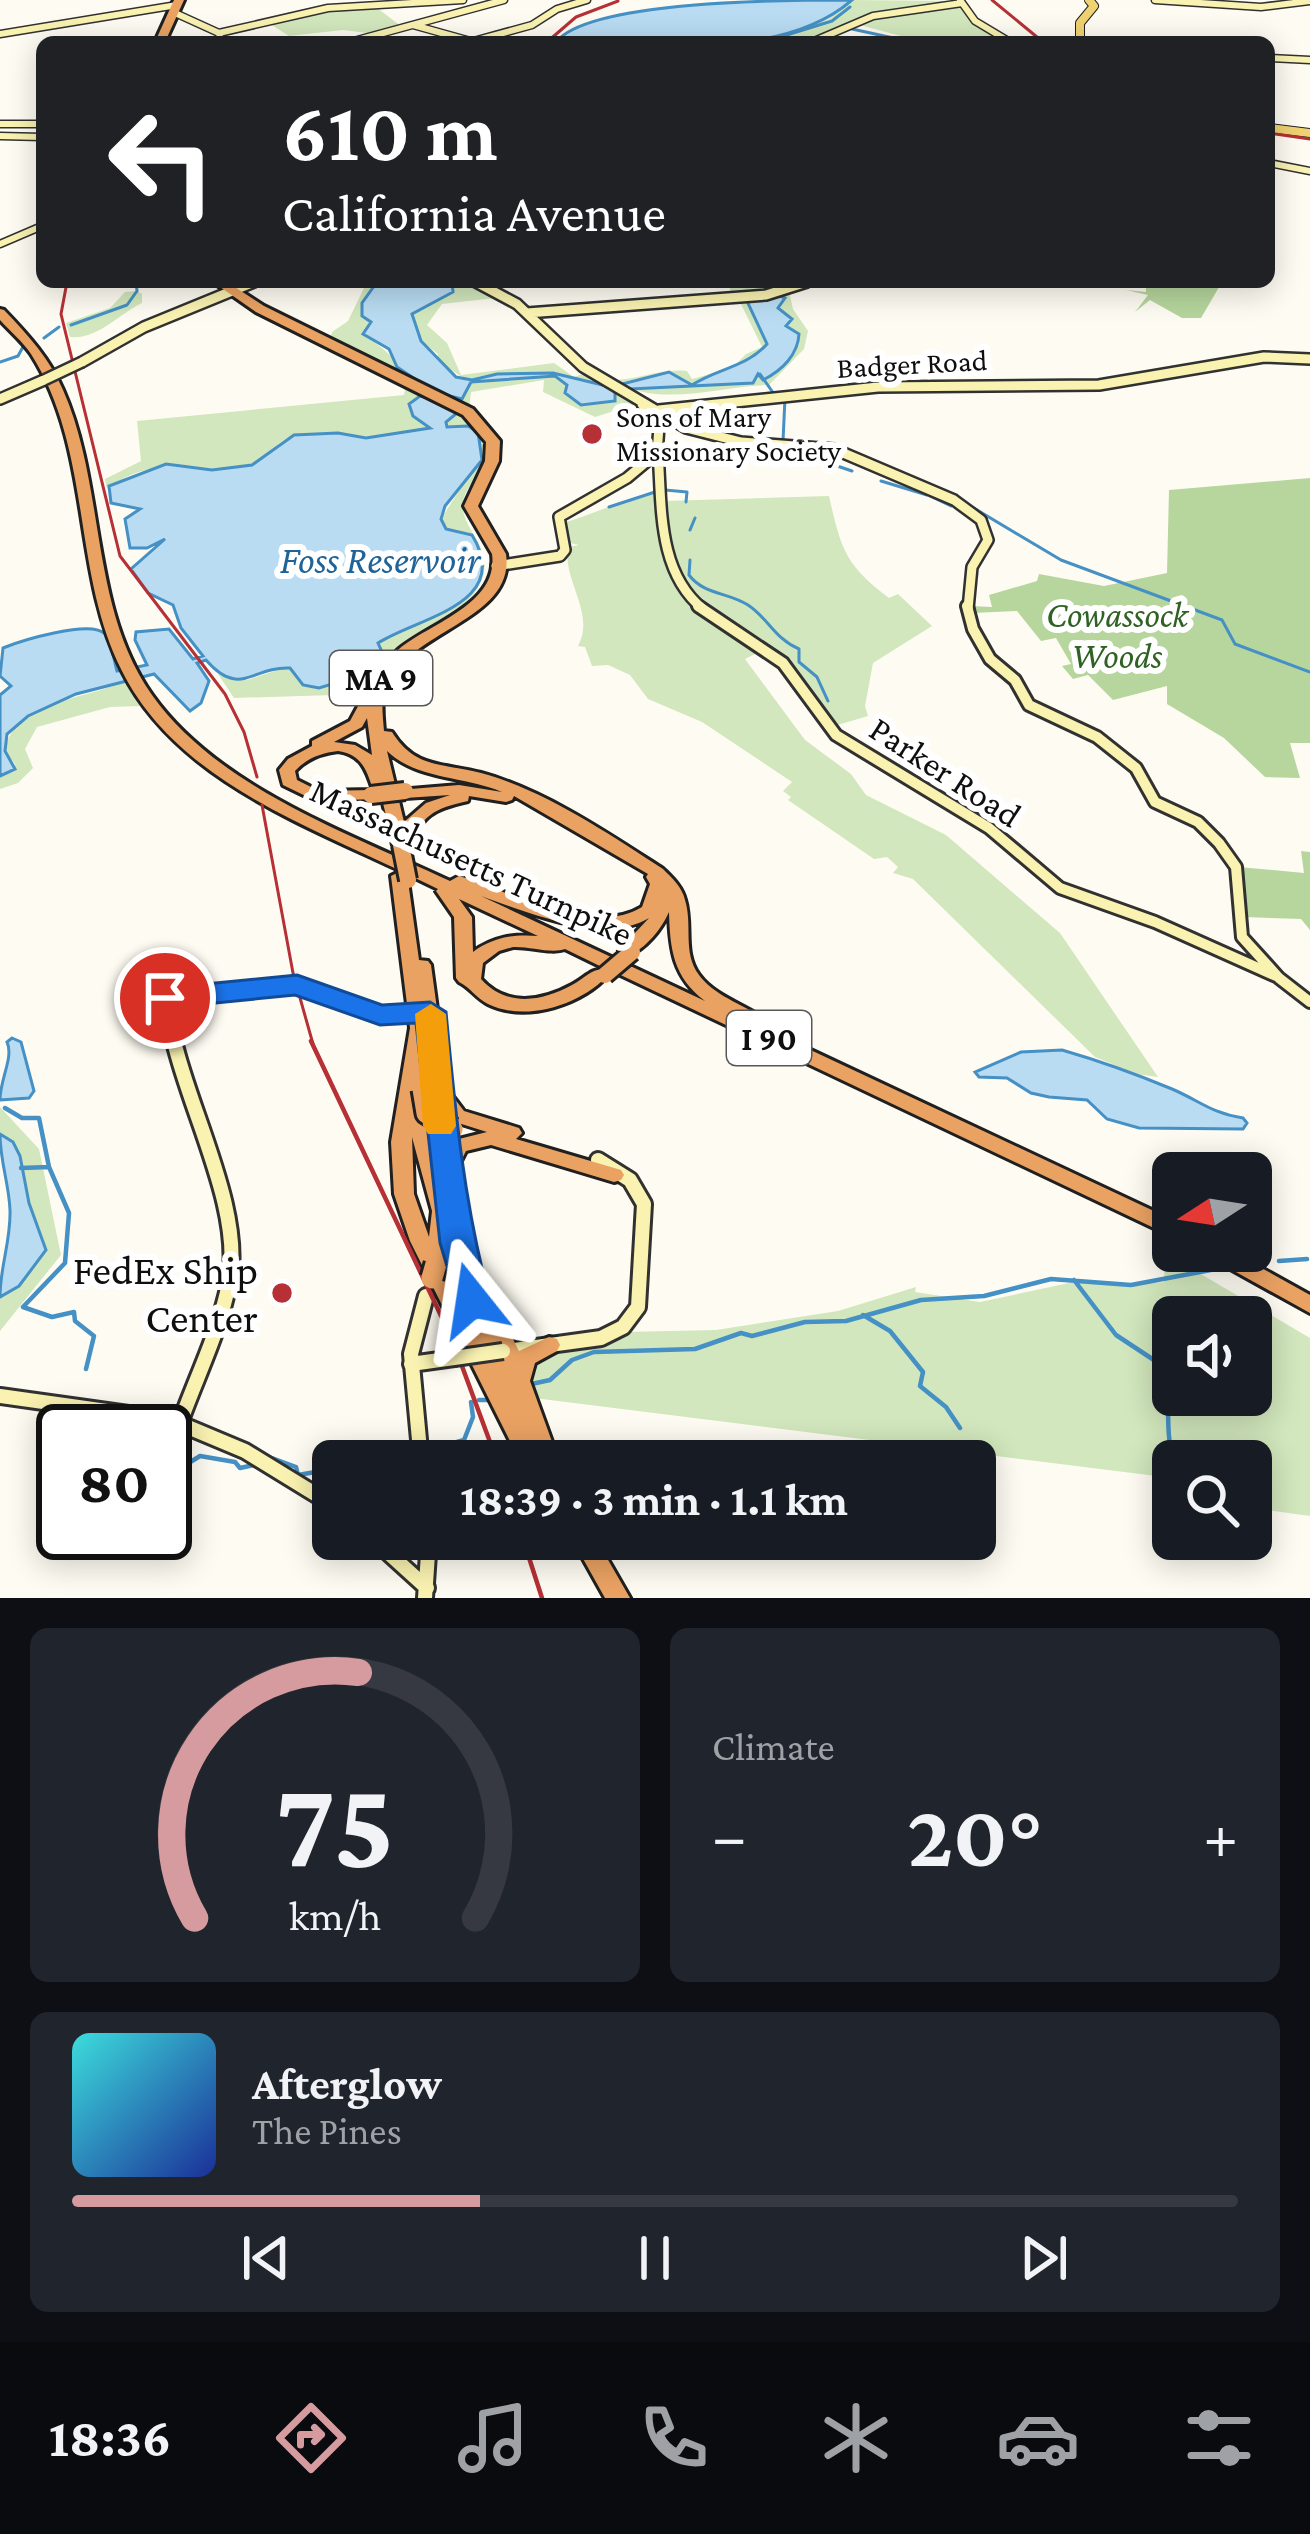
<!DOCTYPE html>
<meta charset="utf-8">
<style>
:root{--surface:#171b24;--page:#20242c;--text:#f1f3f6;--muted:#9ea1a6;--line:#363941;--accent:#d69b9f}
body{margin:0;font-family:"Crimson Pro",serif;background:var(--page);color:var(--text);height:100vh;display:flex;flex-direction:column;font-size:45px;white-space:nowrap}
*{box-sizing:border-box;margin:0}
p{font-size:39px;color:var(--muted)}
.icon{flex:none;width:66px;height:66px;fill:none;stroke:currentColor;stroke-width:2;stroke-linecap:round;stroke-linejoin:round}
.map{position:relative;height:1598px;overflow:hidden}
.panel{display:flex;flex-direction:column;gap:30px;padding:30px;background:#0d0f14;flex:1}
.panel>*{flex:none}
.hud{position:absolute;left:36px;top:36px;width:1239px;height:252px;border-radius:18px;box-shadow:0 6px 30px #0003;background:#202124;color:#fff;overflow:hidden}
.needle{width:78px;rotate:258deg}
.controls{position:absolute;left:1152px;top:1152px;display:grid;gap:24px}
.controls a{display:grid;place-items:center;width:120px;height:120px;border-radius:18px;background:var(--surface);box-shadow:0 6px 30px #0003;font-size:60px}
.speed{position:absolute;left:36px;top:1404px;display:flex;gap:24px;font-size:60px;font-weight:700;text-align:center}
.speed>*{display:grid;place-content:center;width:156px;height:156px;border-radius:50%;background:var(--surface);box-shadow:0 6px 30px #0003;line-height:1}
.speed .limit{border:6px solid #111;border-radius:18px;background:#fff;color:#111}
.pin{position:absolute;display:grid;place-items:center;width:102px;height:102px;color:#fff;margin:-51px;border:6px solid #fff;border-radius:50%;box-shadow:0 3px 12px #0007}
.me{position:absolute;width:132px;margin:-66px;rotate:345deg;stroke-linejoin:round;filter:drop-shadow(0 0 9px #0008)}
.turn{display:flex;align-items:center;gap:42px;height:252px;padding:0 48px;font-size:54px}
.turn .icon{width:156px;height:156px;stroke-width:2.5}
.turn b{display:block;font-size:84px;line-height:102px}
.big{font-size:90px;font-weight:700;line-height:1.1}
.panel .widget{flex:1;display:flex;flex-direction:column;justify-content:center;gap:18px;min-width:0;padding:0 42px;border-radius:18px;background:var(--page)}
.panel .dial{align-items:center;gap:0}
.dial svg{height:312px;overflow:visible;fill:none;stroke:var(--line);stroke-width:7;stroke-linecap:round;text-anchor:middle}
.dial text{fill:var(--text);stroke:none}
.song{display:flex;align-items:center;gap:36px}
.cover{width:144px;height:144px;border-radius:18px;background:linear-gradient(135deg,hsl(180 70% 55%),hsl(230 70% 35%))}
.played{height:12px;border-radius:6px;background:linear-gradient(90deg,var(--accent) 35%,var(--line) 35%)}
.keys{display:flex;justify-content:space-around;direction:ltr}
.heat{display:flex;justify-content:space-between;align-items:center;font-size:66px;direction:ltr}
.panel .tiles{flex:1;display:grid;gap:30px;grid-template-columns:1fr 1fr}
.widget:last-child{grid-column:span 2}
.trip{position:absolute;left:312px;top:1440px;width:684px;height:120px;border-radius:18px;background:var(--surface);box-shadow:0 6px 30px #0003;font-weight:700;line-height:120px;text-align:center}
.dock{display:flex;height:192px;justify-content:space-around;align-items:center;background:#090b0e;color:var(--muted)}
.dock .icon{width:84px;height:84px}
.dock .on{color:var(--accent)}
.dock b{font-size:54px;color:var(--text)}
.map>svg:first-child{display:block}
.green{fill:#d2e7bd;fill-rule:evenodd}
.forest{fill:#b6d69d}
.water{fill:#b9dcf2;stroke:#4590c4;stroke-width:3}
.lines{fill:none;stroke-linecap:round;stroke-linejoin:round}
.stream-far1{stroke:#4590c4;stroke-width:3}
.stream{stroke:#4590c4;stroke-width:4.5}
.secondary-far3-casing{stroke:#313131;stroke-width:9}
.secondary-far2-casing{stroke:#313131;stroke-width:14}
.secondary-far1-casing{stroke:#313131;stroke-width:16}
.secondary-casing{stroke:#313131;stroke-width:20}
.primary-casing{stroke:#202020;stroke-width:10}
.highway-casing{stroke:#202020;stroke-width:6}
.secondary-far3{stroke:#f9f2b1;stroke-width:6}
.secondary-far2{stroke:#f9f2b1;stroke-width:9}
.secondary-far1{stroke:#f9f2b1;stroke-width:10}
.secondary{stroke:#f9f2b1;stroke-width:14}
.primary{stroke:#efd271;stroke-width:8}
.highway{fill:#eaa263;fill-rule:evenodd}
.rail-far1{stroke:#b63035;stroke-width:3}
.rail{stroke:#b63035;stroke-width:4.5}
.secondary-bridge-far1-casing{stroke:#313131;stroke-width:14;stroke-linecap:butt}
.secondary-bridge-casing{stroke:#313131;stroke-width:20;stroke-linecap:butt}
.highway-bridge-far1-casing{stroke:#202020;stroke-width:22;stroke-linecap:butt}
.highway-bridge-casing{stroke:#202020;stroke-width:27;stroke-linecap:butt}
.secondary-bridge-far1{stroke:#f9f2b1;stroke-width:9}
.secondary-bridge{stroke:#f9f2b1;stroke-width:14}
.highway-bridge-far1{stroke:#eaa263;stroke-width:16}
.highway-bridge{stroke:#eaa263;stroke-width:21}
.route{fill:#1a73e8;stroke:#114b97;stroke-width:3}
.slow{fill:#f59e0b}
.poi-dot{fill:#b63035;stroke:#fff;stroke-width:4.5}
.labels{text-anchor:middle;stroke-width:12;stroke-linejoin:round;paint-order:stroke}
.far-street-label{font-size:30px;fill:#0f0f0f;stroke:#fff}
.far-poi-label{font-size:30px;fill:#0f0f0f;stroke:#fff;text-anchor:start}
.shield{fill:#fff;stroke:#575757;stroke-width:3}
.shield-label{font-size:33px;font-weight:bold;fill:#0f0f0f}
.park-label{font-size:36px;font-style:italic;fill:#2f6223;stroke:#fff}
.street-label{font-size:36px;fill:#0f0f0f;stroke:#fff}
.water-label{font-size:39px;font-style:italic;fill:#206398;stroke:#fff}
.near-poi-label{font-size:42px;fill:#0f0f0f;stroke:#fff;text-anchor:end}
</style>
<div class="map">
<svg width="1310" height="1598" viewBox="0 0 1310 1598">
<rect width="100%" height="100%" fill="#fefcf2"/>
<path class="green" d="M852 0 957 1 968 17 1002 38 923 42 856 24 808 42H757L827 20Z
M376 7 402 27 375 34 343 30 289 36 267 22 303 13Z
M367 282H377L362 303V316L372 321 366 337C393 352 402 373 429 387L330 341 332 332 348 321Z
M452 282H473L504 297 442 304 427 325 447 343 461 375 554 363 574 377 588 372 636 400 633 405 595 417 543 392 544 380 471 392 469 410 439 394 462 399 471 382 555 376 567 385 565 393 582 405 612 402 617 393 613 386 553 373 467 380 438 362V354L421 341 413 313 453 292Z
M717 282H771L789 291 793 309 808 331 804 349 769 385C718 386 659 409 613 380 639 380 660 368 687 371L692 379 732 368 746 354 762 347 739 300 730 296V286Z
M137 291 142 294V303C119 314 97 340 70 337L66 323 110 308 125 292Z
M391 380 429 397 419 396 409 404 413 416 433 428C416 431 375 439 360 437 340 434 316 431 296 435 273 440 267 465 231 469 182 474 155 454 107 489L105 479 141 461 137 421 404 395 405 389Z
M437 401C463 415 498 434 480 469 475 480 465 490 463 502 460 527 489 543 484 571 479 608 430 622 403 642 388 653 377 667 366 683H344L334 695 234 698 218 674 247 680 287 667 305 686C342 691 342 668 377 662L382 656 376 646 383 639C413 621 487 611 483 563 480 537 468 536 446 529L441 519 483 453 478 435 468 426 447 428 446 422 457 415Z
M656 492C664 592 681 599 761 651L745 659 805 740 851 774 866 795 946 835 1060 933 1158 1077 1136 1074 1095 1057 913 879 893 873 898 867 887 857 874 859 788 800 791 797 783 791 792 782 702 722 648 699 630 675 608 665 592 666 585 647 578 646C596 613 562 580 568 547L579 545 566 542 559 524C594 515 621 499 656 492Z
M829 496C841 548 844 564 889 598L898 594 932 626 873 663 865 706 868 716 831 727 789 667 694 600 671 562 664 501Z
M123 681 141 706 110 707 37 727 25 749 33 768 18 783 0 789V776L13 771 15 764 5 751C14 698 84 702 123 681Z
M0 1107 39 1149 61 1255 0 1331V1297L19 1286 46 1250C44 1233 34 1220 30 1203 23 1178 24 1149 0 1134Z
M1165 1253 1310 1338V1516L1251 1508V1461H1173V1498L1164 1497V1477L534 1398 527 1378 528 1363 541 1354 587 1347 622 1332 716 1330 838 1311 916 1287 915 1292 980 1302 1083 1280 1131 1285 1164 1282ZM1173 1317H1251V1395H1173Z"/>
<path class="forest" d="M1159 282H1222L1201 318H1182L1150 300 1135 312 1148 295 1126 290 1146 292V286Z
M1310 478V743H1290L1300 778 1265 777 1224 738 1167 704V686L1113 700 1088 675 1073 679 1062 666 1071 664 1056 638 1041 641 1017 611 972 613 970 606 992 607 989 595 1037 581 1039 574 1104 586 1167 573 1169 490Z
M1301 851 1310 852V930L1301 919 1243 917 1239 867 1304 873Z"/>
<path class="water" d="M852 0C780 63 648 42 556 42 590 0 786 0 852 0Z
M377 282H452L453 292 412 314 421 341 456 377 472 380 497 374 553 373 615 388V401L581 405 565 393 567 385 555 376 471 382 462 399 441 394 436 398 457 413 446 422 447 427 468 426 478 432 482 460 445 506 441 519 446 529 472 535C514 604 419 617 378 643L383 654 376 663 356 665 339 682 319 688 303 685 290 668C252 666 240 699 206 660L197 663 209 681 201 703 190 711 154 674 76 694 28 716 7 734 5 751 15 769 0 776V695L11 686 0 676 3 648C20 641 91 619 105 634 112 641 114 662 117 671L147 665 135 640 136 632 169 629 193 659 203 656 181 628 173 605 148 593 131 569 165 539 147 548H130L125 519 140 509 111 503 109 486 166 464 212 470 252 465 294 435 338 433 366 438 430 428 413 416 409 404 420 396 429 398 430 389 397 367 389 349 363 334 371 322 362 316V303Z
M777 295 785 298 778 308 792 319 786 326 799 334C798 354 783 370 763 380L758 374 753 383 630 389 622 384 669 372 692 385C716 369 747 367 767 344L746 299Z
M12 1038 21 1042 34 1091 29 1098 0 1100C0 1079 14 1057 7 1042Z
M1062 1050C1100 1061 1136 1074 1172 1089 1200 1101 1211 1113 1243 1118L1247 1123 1243 1129 1139 1128 1107 1119 1087 1100 1049 1097 1031 1093 1007 1078 979 1077 975 1072 1021 1052Z
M0 1134 13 1142 20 1156 29 1203 46 1250 19 1286 0 1297C0 1266 11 1241 10 1210 9 1184 0 1161 0 1134Z"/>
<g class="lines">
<path class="stream-far1" d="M852 29 912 42
M764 42 832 21 850 7
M71 325 127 305 137 291 136 282
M44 338 59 327
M0 362 18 356 24 345
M760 374 774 394
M783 441 785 398
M793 451 852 471
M881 481 927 495
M665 490 687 492 686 502
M930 496 951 506
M967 504 1061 560 1222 620 1235 644 1310 672
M609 507 655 492
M690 530 695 518
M690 560 689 575C704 595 728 592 748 605 768 618 775 639 799 649V662L817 677 828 701"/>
<path class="stream" d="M5 1108 22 1118H39L49 1167
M21 1168 49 1167 69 1213 65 1263 23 1307 52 1317 74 1312 75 1321 94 1336 86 1369
M1279 1261 1307 1259
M1074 1280 1116 1335 1166 1368C1171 1399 1164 1432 1174 1461
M863 1315 890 1331 923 1372 920 1386 946 1407 960 1428
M527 1385 550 1380 572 1360 594 1352 695 1349 741 1333 752 1336 805 1322 846 1321 921 1300 984 1296 1051 1279 1131 1285 1216 1269
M479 1400H488
M99 1431 100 1417
M429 1450 464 1440 473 1417 471 1402
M165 1457 184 1466 200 1456 235 1462 240 1468 254 1465
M269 1457 296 1467 298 1475 333 1469
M381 1461 413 1449"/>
<defs>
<path id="secondary-far3" d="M960 0 975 21 1010 42
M1155 0 1261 7 1310 1
M175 13 219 33 221 42
M413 25 474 42
M219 33 328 8 463 0
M0 34 177 5
M350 42 504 0
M470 42 532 25 557 9 587 0
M812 42 873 16 962 3
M1269 58 1310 60
M0 124H42
M0 136 42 137
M1269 163 1310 171
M0 244 42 226"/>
<path id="secondary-far2" d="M476 282 517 304 583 367 686 428 741 442 834 449 954 500 981 520 988 540 972 567 968 609
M527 313 766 295 807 282
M82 362 144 327 254 282
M0 399 44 380
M659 410 878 387 1099 385 1264 357 1310 359
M658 452C662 506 657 572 703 609
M496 566 560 556 565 550 559 517 627 478 657 453 659 427 642 404"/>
<path id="secondary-far1" d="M698 606 783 663 836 735 989 828 1060 888 1155 922 1276 976
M967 606 973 629 990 659 1015 680 1029 705 1097 737 1136 768 1155 802 1198 822 1219 843 1236 867 1242 937 1279 978 1310 1002
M175 1044 165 998 297 985 380 1015 421 1013"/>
<path id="secondary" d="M174 1041C190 1112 244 1212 229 1283 220 1330 196 1378 180 1423
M506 1351 601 1338 623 1327 638 1307 644 1204 630 1180 598 1160
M411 1364 454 1358
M0 1396 171 1420 245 1451 333 1505
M421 1461 411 1354 426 1296
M373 1539 427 1588
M425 1598 429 1539"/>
<path id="primary" d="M1080 42V23L1094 6 1089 0
M1269 128 1310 133"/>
<path id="highway" d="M174 0H184L165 42H155Z
M213 282H227L264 306 473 409 500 441 499 461 478 506 506 554C516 622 401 631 384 692 381 704 383 718 384 731L392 732C415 769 443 763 481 773 544 790 609 834 663 869 672 878 682 887 685 900 693 926 682 952 699 975 712 993 736 1002 755 1013L757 1017 751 1022 1173 1220V1237L608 969 610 973C583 1004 527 1023 488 1004 476 998 470 987 459 982L456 978 454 917 436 891 438 889 407 874 419 960 428 961 431 965 448 1090 464 1111 519 1128 522 1133 516 1139 621 1170 624 1175 621 1180 614 1182 491 1145 466 1151 458 1167 470 1256 478 1280 484 1282 519 1351 549 1337 557 1339 560 1345 557 1351 535 1363 530 1381 559 1461H520L410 1241 394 1194 391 1142 410 1028 391 876 401 871C300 823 175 777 122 671 98 624 90 571 82 520 73 462 63 404 31 354 23 342 10 331 0 320V309L4 310C28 335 50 359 63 390 106 487 89 606 152 695 218 788 350 834 450 881L459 876C510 891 592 938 642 907L650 884 646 877 648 874 514 796 512 800 506 802 469 796 468 801C432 809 423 815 408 848L401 850 393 845 383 803 375 799 316 801 283 785 279 770 288 759 312 746V741L350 721 363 697 368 695C374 677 384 662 399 649 430 623 499 604 492 554L464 506 485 461 486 442 463 415 256 312ZM367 718 372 755 355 745 334 742 362 727ZM338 751C361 754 367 770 373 790L319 791 297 780 295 771C307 758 321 753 338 751ZM387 751C417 780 465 776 502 792L459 785 399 790 397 793 405 798 450 795 426 803 404 822ZM481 896C526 912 605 945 649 918L619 950 628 956C646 948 661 930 669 912 670 949 673 977 705 1001ZM459 899 538 936C514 934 493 937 473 952L472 917ZM513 947C529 946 551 954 565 949L606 969C592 968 585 978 572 985 541 1002 506 1007 481 979L483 963 499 951ZM424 1055 437 1158 418 1095ZM452 1121 487 1132 455 1140ZM412 1137 432 1211 429 1237 414 1194ZM448 1246 467 1313 444 1268Z
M1204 1251H1231L1310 1295V1313L1207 1256Z
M572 1539H596L630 1598H605Z"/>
</defs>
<use href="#secondary-far3" class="secondary-far3-casing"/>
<use href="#secondary-far2" class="secondary-far2-casing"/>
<use href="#secondary-far1" class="secondary-far1-casing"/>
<use href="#secondary" class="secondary-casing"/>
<use href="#primary" class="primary-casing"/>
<use href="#highway" class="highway-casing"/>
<use href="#secondary-far3" class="secondary-far3"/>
<use href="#secondary-far2" class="secondary-far2"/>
<use href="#secondary-far1" class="secondary-far1"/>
<use href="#secondary" class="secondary"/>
<use href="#primary" class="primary"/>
<use href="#highway" class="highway"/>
<path class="rail-far1" d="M992 0 1043 42
M547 42 576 17 618 1
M1269 133 1310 139
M67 282 61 314 120 556 225 694 244 732 257 777
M262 805 293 973 313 1044"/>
<path class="rail" d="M311 1041 452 1339 497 1461
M523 1539 542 1598"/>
<defs>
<path id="secondary-bridge-far1" d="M44 380 82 362"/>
<path id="secondary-bridge" d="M454 1358 503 1351"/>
<path id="highway-bridge-far1" d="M371 795 405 791
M401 845 408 880
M605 975 632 952"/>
<path id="highway-bridge" d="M423 1089 427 1113 452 1129
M432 1278 436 1264"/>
</defs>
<use href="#secondary-bridge-far1" class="secondary-bridge-far1-casing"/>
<use href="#secondary-bridge" class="secondary-bridge-casing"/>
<use href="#highway-bridge-far1" class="highway-bridge-far1-casing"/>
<use href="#highway-bridge" class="highway-bridge-casing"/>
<use href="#secondary-bridge-far1" class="secondary-bridge-far1"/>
<use href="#secondary-bridge" class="secondary-bridge"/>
<use href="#highway-bridge-far1" class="highway-bridge-far1"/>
<use href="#highway-bridge" class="highway-bridge"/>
</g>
<path class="route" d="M297 975 382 1005 430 1002 446 1012C455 1109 464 1205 490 1300L485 1309 472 1313 460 1309 440 1243 416 1023 380 1025 295 995 165 1008 150 998 165 988Z"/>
<path class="slow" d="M431 1004 446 1014 456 1126 451 1134H428L423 1126 415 1014Z"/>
<g class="poi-dot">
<circle cx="592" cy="434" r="12"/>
<circle cx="282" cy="1293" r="12"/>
</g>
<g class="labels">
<g class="far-street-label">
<text transform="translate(912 364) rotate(-3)" y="10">Badger Road</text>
</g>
<g class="far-poi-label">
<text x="616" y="427">Sons of Mary<tspan x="616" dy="34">Missionary Society</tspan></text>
</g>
<g class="shield">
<rect x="330" y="651" width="102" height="54" rx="9"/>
<rect x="727" y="1011" width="84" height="54" rx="9"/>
</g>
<g class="shield-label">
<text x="381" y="690">MA 9</text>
<text x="769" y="1050">I 90</text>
</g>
<g class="park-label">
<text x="1117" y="627">Cowassock<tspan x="1117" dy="41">Woods</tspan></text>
</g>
<g class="street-label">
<text transform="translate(946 771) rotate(33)" y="13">Parker Road</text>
<text transform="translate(472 861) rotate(25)" y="13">Massachusetts Turnpike</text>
</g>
<g class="water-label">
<text x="380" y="573">Foss Reservoir</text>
</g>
<g class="near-poi-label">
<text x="258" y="1284">FedEx Ship<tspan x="258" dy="48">Center</tspan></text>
</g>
</g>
</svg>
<div class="controls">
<a><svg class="needle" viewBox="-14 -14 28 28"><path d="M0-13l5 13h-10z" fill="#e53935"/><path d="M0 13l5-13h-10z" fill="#9ea1a6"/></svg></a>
<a><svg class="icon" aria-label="sound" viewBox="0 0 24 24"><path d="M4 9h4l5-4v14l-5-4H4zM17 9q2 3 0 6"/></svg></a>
<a><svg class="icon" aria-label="search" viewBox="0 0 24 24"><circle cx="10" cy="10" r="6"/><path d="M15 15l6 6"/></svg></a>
</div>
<div class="speed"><div class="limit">80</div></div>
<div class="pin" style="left:165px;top:998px;background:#d93025"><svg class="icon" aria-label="arrive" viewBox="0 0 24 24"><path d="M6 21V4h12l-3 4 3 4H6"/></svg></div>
<svg class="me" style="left:472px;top:1300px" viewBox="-20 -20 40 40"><path d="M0-17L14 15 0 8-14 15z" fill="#1a73e8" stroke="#fff" stroke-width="4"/></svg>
<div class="trip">18:39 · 3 min · 1.1 km</div>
<div class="hud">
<div class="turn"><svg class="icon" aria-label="left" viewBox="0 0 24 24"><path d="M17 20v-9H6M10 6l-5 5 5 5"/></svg><div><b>610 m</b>California Avenue</div></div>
</div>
</div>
<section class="panel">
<div class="tiles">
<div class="widget dial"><svg viewBox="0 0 100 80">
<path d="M14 69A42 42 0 1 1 86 69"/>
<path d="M14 69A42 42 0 0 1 56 6" stroke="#d69b9f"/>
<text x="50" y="56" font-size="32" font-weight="700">75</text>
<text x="50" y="72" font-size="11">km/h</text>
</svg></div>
<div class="widget"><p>Climate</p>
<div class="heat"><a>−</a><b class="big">20°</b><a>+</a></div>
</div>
<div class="widget">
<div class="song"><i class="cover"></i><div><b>Afterglow</b><p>The Pines</p></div></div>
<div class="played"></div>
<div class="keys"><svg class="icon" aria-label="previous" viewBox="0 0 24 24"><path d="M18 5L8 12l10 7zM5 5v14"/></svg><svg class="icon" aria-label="pause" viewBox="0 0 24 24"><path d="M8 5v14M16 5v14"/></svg><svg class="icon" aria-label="next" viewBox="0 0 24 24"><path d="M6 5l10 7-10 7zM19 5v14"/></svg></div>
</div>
</div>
</section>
<nav class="dock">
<b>18:36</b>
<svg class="icon on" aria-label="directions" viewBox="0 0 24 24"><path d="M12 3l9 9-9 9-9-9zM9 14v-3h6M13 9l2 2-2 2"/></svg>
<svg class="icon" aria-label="music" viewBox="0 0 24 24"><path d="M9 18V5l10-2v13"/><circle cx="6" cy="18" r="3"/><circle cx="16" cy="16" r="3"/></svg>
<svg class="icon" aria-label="phone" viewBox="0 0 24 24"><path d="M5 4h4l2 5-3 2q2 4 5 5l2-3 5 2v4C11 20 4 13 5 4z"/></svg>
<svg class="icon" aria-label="climate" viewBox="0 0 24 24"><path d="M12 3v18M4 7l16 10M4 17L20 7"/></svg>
<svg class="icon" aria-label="car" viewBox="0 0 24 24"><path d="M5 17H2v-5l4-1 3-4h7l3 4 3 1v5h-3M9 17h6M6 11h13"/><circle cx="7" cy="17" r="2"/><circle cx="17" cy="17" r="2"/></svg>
<svg class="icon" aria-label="filters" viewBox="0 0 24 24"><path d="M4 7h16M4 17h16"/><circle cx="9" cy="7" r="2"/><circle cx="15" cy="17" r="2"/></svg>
</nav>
